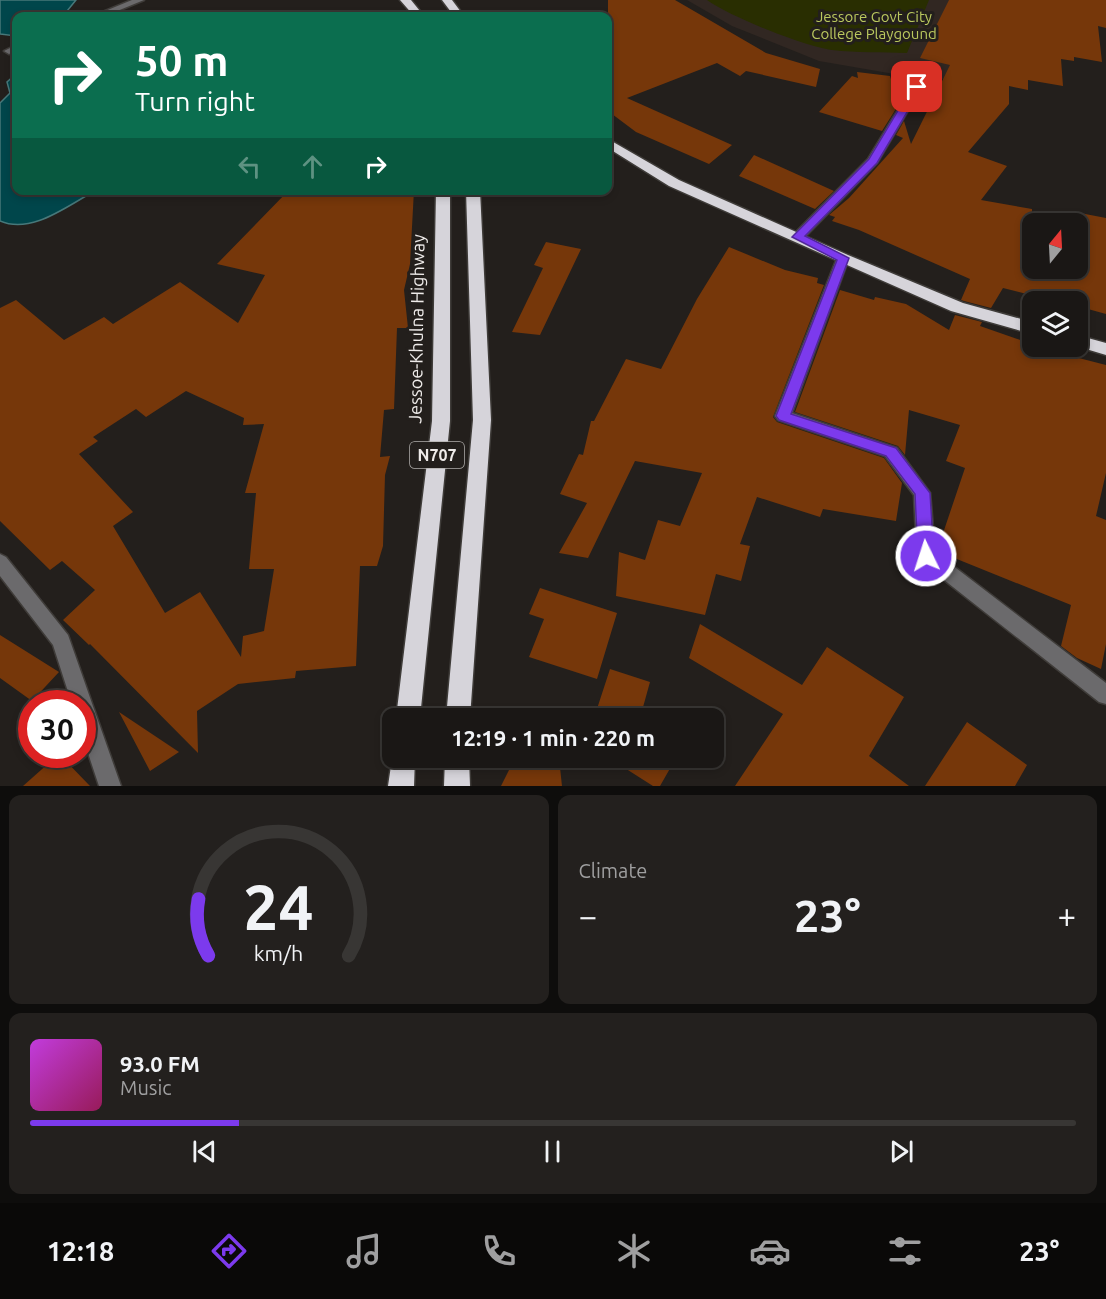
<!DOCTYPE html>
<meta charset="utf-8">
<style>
:root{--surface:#1a1715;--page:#23201e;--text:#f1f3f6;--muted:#9f9fa0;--line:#383634;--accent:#7c3aed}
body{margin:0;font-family:Ubuntu,sans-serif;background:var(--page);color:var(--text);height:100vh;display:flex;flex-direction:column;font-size:22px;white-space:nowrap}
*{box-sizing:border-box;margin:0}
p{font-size:20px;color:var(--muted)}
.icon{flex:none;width:33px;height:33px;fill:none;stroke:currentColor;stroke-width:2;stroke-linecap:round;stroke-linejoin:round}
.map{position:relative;height:786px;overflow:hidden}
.side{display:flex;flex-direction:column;gap:9px;padding:9px;background:#0e0d0c;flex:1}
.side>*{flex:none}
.top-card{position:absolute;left:12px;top:12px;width:600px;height:183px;border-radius:12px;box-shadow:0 3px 9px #0003,0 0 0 2px var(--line);background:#0b6e4f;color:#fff;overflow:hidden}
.needle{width:39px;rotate:18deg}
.fabs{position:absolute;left:1022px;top:213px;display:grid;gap:12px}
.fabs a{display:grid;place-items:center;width:66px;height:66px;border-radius:12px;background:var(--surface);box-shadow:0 3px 9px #0003,0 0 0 2px var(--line);font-size:30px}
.speed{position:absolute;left:18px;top:690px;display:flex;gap:12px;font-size:30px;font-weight:700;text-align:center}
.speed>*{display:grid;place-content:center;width:78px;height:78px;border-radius:50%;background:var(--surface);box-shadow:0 3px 9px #0003,0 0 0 2px var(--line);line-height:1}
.speed .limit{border:9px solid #d22;background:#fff;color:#111}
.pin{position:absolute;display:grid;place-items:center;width:51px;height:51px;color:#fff;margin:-26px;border-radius:12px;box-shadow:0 3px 9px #0006}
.me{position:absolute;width:66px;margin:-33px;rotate:356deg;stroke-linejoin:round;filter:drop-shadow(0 0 4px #0008)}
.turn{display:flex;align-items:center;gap:21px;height:126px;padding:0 24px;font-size:27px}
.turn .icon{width:78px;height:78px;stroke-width:2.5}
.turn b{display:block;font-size:42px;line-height:51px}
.lanes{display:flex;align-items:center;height:57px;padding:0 24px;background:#0003;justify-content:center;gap:30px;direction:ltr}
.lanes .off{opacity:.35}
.big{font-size:45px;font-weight:600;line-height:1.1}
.side .card{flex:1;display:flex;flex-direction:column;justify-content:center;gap:9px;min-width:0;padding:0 21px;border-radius:12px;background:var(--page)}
.side .dial{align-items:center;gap:0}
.dial svg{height:156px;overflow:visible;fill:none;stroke:var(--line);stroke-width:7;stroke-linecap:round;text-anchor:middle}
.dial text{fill:var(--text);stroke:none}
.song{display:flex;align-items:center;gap:18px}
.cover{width:72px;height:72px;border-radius:9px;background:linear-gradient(135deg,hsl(290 70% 55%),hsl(330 70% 35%))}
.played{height:6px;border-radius:3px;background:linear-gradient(90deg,var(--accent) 20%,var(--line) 20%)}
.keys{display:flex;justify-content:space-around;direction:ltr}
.heat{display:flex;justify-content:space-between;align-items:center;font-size:33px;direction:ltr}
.side .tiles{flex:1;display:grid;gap:9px;grid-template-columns:1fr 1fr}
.card:last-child{grid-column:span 2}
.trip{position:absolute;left:382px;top:708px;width:342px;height:60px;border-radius:12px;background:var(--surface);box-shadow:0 3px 9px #0003,0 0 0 2px var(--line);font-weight:600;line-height:60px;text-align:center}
.dock{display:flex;height:96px;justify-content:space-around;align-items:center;background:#0a0908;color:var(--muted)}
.dock .icon{width:42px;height:42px}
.dock .current{color:var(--accent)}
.dock b{font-size:27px;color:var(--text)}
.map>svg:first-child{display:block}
.built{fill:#312722}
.green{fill:#292e01}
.water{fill:#00464b;stroke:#47787a;stroke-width:1.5}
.building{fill:#76370a;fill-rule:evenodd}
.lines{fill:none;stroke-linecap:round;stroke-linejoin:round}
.minor-casing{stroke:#3f3c39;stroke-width:3}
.highway-casing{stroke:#3f3c39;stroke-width:3}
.minor{fill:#6b6a6c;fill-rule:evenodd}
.highway{fill:#d6d4da;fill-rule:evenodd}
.route{fill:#7c3aed;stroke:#51269a;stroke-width:1.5}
.labels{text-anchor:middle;stroke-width:6;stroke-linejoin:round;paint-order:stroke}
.far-park-label{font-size:15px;fill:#bac85e;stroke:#231f1c}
.shield{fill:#231f1c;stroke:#b1aeac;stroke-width:1.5}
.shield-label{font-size:16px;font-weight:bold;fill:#eeebe9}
.street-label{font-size:18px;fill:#eeebe9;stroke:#231f1c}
</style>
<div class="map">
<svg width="1106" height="786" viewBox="0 0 1106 786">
<rect width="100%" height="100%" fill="#231f1c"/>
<path class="built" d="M687 0H998L956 78 929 80 819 61 732 26Z"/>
<path class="green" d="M707 0H929L907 53C883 52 857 53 832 50 803 46 731 17 707 0Z"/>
<path class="water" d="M0 0H76L63 16H16V36L0 34Z
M16 74V190L95 191C68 205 32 235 0 221V103L10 93 7 82Z"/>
<path class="building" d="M608 0H675L766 53 820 69 816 87 746 71 740 76 717 63 627 98 732 145 709 164 636 132 608 111Z
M949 0H1106V28L1098 26 1102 62 1074 57V61L1061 59 1063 86 1028 80V90L1009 86V104L968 152 1007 166 981 200 1032 209V268H1077V217H1080V213L1106 218V314L1077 306V302H1058L1003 288 991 308 964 301 961 300 970 279 859 230 832 221 835 217 829 215 849 198 903 138 896 135 904 121 911 144 950 65 920 58Z
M857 72 890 76 899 104 882 131 819 112 852 76 858 78Z
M754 155 834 191 815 209 739 176Z
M289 190H414L410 264 404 290 408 328H397L394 409 384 410 380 457 390 456 385 475 383 546 377 566H360L356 666 296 671 295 678 238 684 197 711 198 753 90 644 89 645 63 620 95 590 62 561 50 570 0 521V308L16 300 64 340 104 317 113 324 180 282 238 323 265 275 217 264ZM186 391 244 418 243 425 264 424 245 493H256L249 569H274L264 631 243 636 241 657 200 592 165 613 113 526 133 512 79 454 98 441 93 437 136 409 146 417Z
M546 242 581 249 540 335 512 332 543 268 534 265Z
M729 247 785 270 818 278 817 283 824 285 773 417 777 422 884 458 902 483 896 521 823 509 820 517 757 497 740 544 750 546 741 581 716 574 705 615 616 596 619 552 645 560 658 520 680 526 702 473 635 461 588 558 559 553 587 503 560 494 579 454 583 455 591 421H594L626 359 661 369 697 299Z
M840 290 874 300 875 297 906 304 949 330 955 315 982 322 980 326 1032 344V346L1106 365V473L1096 516 1106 520V644L1101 669 1077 658 1061 646 1071 605 937 551 965 468 946 461 960 425 909 410 905 455 898 446 795 412Z
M540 588 617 613 597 679 529 657 544 619 529 614Z
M700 624 802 685 827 647 904 697 869 756 909 786H735L783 714 689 658Z
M0 635 59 672 32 701 0 678Z
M610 669 650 682 640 718H594Z
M119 712 179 752 150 771Z
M967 722 1027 765 1015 786H925Z
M59 754 90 786H23Z
M515 758H559L562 786H501Z
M609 758H660L672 765 660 786H653Z"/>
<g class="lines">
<defs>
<path id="minor" d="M132 0H144L105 16H93Z
M16 45V51L9 54 4 51Z
M913 85 922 87 877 163 802 240H794V234L868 159Z
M843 254 849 258 792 413 897 448 930 493 935 552 1106 683V704L1099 702 920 561 917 556 914 495 885 456 778 420 775 416 837 258Z
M0 554 6 557 68 635 121 786H99L82 735V704H72L53 645 0 576Z"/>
<path id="highway" d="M400 0H411L424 16H414Z
M442 0H452L464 16H454Z
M608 139 679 180 848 255 963 303 1032 322V334L951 311 838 261 669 186 608 148Z
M436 190H450V421L420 718H396L432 421Z
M466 190H480L491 420 470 718H446L473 420Z
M1077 335 1106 343V355L1076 346Z
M393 752V758H415L414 786H388Z
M445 758H469L470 786H444Z"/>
</defs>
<use href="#minor" class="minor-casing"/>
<use href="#highway" class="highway-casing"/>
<use href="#minor" class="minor"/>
<use href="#highway" class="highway"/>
</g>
<path class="route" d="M917 84 922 87 877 163 805 236 849 258 791 414 896 448 930 493 934 556 932 561H921L918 556 915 494 886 456 779 420 776 416 837 260 792 237 869 159 912 87Z"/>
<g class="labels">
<g class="far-park-label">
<text x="874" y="22">Jessore Govt City<tspan x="874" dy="17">College Playgound</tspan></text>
</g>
<rect class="shield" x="410" y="442" width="54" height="26" rx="4.5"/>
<g class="shield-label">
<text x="437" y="461">N707</text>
</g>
<g class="street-label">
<text transform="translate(417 329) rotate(-89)" y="6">Jessoe-Khulna Highway</text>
</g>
</g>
</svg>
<div class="fabs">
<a><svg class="needle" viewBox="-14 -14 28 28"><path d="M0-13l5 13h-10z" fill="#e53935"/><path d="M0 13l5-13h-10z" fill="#9f9fa0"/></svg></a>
<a><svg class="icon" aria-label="layers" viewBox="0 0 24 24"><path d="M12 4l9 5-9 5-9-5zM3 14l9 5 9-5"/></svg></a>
</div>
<div class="speed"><div class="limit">30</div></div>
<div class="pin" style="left:917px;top:87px;background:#d93025"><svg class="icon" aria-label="arrive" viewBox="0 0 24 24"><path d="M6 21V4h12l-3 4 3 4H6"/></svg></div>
<svg class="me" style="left:926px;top:556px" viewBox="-20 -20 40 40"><circle r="17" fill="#7c3aed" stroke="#fff" stroke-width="3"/><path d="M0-11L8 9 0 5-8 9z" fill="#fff"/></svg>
<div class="trip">12:19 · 1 min · 220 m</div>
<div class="top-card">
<div class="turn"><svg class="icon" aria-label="right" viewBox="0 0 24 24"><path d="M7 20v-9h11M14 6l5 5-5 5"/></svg><div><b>50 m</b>Turn right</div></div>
<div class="lanes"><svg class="icon off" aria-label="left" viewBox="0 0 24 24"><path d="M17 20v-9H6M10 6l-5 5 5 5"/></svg><svg class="icon off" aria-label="ahead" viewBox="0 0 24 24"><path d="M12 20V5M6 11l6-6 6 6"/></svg><svg class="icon" aria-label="right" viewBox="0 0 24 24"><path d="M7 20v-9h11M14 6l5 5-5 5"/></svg></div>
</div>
</div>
<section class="side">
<div class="tiles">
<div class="card dial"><svg viewBox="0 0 100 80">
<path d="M14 69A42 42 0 1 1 86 69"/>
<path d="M14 69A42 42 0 0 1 9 40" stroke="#7c3aed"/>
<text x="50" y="56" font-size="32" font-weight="700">24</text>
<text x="50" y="72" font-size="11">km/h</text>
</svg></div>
<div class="card"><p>Climate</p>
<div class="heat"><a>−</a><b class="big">23°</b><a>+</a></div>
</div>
<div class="card">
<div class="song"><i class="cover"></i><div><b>93.0 FM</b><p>Music</p></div></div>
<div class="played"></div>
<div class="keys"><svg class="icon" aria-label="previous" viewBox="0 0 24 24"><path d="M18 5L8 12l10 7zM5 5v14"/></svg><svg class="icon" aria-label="pause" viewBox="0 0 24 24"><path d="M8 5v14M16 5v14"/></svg><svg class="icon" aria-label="next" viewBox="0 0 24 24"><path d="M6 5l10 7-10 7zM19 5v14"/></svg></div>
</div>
</div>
</section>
<nav class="dock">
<b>12:18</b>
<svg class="icon current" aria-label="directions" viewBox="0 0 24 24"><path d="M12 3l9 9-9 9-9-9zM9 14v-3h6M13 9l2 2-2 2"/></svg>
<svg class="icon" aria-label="music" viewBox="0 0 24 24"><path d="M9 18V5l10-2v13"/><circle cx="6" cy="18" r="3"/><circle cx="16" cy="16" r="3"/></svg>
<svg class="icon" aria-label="phone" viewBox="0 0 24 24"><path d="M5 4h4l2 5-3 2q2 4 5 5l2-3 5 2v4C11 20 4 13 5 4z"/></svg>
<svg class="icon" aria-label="climate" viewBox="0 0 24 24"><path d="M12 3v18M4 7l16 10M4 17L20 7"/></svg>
<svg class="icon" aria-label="car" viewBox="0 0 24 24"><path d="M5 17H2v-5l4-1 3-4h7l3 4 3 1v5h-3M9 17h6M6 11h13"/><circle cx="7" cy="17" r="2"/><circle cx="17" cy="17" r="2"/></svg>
<svg class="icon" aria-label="filters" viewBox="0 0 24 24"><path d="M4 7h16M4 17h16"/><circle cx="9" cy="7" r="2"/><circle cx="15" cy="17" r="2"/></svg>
<b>23°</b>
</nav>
